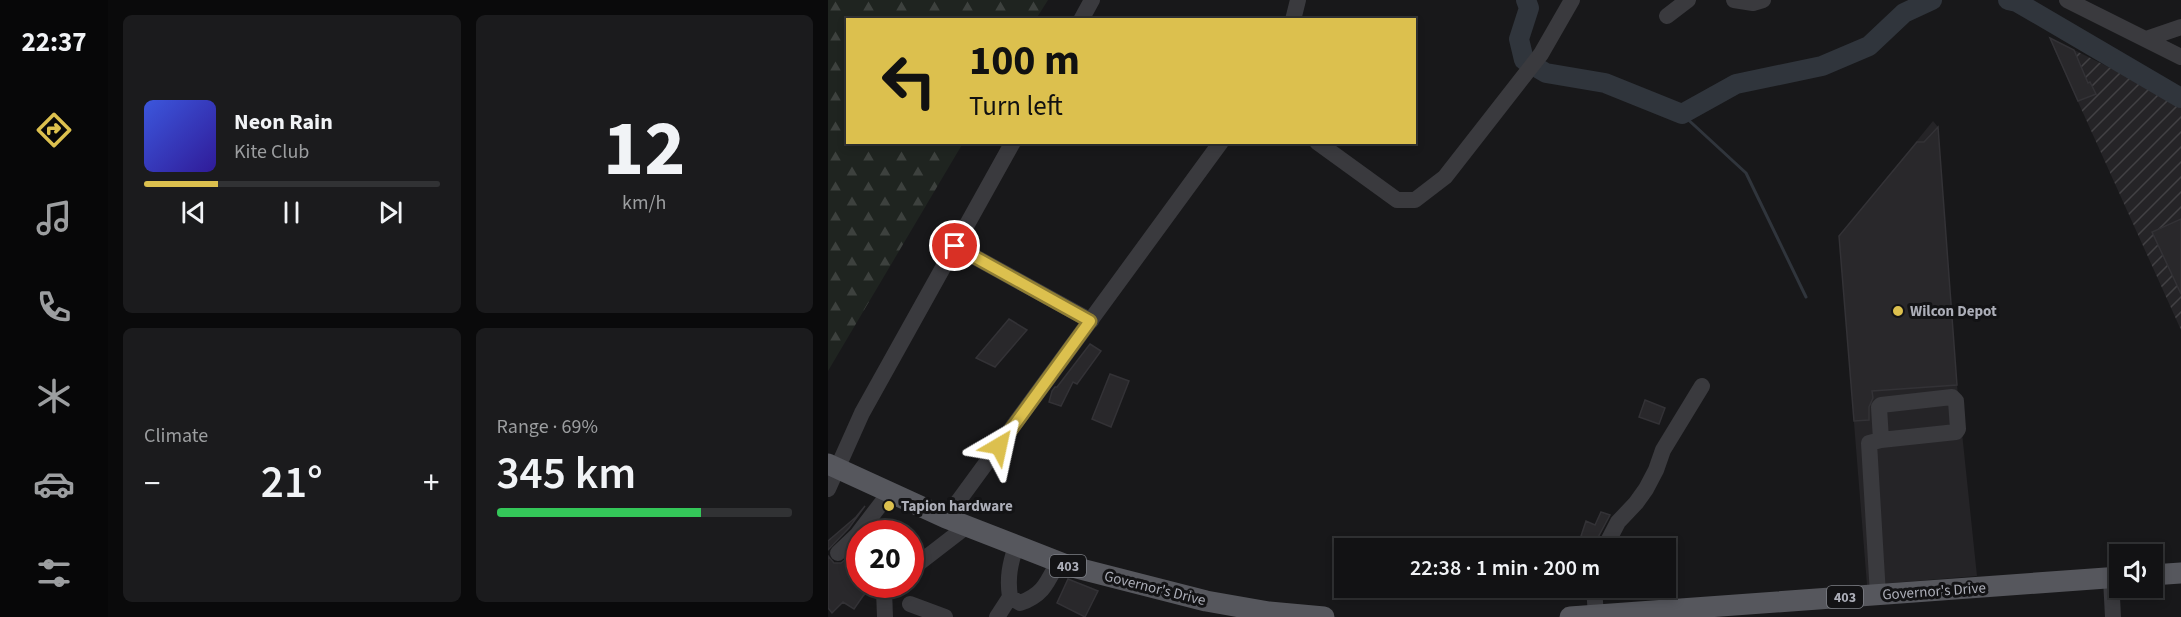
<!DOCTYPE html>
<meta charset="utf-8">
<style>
:root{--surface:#121214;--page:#1b1b1d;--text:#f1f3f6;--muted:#9c9ea0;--line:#313234;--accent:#dcc04e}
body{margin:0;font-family:"Source Sans 3",sans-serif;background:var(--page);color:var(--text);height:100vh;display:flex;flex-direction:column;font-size:22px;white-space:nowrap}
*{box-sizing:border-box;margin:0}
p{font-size:20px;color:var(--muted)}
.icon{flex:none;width:33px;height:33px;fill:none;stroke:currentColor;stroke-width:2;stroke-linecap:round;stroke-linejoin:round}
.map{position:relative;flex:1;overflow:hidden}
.details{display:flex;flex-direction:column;gap:15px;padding:15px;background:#0a0a0b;width:720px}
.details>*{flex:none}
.banner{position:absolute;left:18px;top:18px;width:570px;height:126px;border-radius:0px;box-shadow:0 3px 9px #0003,0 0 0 2px var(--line);background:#dcc04e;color:#111;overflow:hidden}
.buttons{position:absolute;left:1281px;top:544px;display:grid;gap:12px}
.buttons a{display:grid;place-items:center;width:54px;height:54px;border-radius:0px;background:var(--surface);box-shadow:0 3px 9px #0003,0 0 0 2px var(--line);font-size:30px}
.speed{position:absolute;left:18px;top:520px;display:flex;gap:12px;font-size:30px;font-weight:700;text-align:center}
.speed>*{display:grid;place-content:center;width:78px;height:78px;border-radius:50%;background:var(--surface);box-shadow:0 3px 9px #0003,0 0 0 2px var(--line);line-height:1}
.speed .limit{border:9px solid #d22;background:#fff;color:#111}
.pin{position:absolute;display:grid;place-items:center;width:51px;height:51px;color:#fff;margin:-26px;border:3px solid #fff;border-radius:50%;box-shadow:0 2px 6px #0007}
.me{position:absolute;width:66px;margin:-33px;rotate:36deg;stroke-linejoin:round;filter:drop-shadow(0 0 4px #0008)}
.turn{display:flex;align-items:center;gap:21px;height:126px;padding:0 24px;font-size:27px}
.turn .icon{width:78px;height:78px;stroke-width:2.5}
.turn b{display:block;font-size:42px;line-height:51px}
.big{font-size:45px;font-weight:600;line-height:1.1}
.details .card{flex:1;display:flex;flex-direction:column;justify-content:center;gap:9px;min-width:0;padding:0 21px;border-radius:9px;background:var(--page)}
.details .dial{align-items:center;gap:0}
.dial b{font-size:78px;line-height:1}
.song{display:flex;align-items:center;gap:18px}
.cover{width:72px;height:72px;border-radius:9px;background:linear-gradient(135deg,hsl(230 70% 55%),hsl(250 70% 35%))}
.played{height:6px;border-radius:3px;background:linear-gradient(90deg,var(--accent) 25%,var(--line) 25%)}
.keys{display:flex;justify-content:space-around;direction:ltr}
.heat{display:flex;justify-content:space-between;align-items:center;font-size:33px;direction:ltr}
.charge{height:9px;border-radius:4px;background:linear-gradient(90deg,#34c759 69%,var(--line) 0)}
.details .tiles{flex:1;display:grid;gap:15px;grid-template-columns:repeat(2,1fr)}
.trip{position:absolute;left:506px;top:538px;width:342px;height:60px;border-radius:0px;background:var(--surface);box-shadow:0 3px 9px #0003,0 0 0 2px var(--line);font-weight:600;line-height:60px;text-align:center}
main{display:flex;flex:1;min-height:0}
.tab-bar{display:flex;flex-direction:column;width:108px;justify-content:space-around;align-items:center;background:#070708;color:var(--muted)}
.tab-bar .icon{width:42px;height:42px}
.tab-bar .active{color:var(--accent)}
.tab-bar b{font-size:27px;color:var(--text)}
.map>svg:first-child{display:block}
.built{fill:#252427}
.industrial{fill:url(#industrial-furrows)}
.forest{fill:url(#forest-firs)}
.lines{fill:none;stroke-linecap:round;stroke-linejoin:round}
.stream{stroke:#30353c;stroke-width:3}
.river{stroke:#30353c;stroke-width:20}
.building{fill:#29282b;stroke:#333236;stroke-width:1.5}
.minor{stroke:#3a3a3e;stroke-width:16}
.major{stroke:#56575d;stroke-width:21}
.route-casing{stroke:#8f7d33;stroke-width:15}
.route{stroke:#dcc04e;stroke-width:10}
.poi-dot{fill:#dcc04e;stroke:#131315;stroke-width:2}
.labels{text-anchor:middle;stroke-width:6;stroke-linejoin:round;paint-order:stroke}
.shield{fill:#131315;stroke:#7e8087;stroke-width:1.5}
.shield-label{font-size:14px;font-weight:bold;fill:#acaeb8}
.poi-label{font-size:15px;font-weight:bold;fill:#acaeb8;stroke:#131315;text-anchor:start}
.street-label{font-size:15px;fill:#acaeb8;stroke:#131315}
</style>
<main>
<nav class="tab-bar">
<b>22:37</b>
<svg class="icon active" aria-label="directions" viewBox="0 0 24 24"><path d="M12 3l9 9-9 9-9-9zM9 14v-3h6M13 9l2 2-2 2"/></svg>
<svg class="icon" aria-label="music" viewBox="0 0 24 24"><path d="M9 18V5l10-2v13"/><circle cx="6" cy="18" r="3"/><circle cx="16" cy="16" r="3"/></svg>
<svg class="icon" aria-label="phone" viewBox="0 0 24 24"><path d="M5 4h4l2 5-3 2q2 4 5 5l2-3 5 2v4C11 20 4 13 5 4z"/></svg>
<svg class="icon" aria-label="climate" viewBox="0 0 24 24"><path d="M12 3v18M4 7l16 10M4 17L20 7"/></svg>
<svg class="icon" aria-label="car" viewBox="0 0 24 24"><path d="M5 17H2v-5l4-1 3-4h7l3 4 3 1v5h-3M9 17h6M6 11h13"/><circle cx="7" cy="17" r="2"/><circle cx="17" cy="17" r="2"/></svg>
<svg class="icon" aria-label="filters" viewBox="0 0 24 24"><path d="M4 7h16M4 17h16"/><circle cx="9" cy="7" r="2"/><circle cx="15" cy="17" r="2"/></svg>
</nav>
<section class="details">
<div class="tiles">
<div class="card">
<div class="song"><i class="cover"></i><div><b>Neon Rain</b><p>Kite Club</p></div></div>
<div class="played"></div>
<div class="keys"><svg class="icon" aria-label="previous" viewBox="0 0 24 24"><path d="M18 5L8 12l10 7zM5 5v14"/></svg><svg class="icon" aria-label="pause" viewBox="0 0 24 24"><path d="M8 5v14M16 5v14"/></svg><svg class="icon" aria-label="next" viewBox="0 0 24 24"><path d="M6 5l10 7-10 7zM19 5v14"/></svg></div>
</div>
<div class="card dial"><b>12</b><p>km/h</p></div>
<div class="card"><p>Climate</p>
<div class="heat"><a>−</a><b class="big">21°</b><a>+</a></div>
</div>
<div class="card"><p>Range · 69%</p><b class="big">345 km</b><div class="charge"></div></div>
</div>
</section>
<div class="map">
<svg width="1353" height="617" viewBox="0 0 1353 617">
<defs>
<pattern id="industrial-furrows" width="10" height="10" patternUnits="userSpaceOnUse" patternTransform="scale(1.5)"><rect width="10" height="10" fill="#252427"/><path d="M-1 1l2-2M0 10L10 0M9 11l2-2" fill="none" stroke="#424144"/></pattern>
<pattern id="forest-firs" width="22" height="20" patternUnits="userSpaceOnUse" patternTransform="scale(1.5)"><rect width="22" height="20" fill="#1f2420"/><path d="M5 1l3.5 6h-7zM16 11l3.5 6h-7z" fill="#3d413e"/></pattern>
</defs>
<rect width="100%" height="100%" fill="#18181a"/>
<path class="built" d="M1105 121 1110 127 1129 385 1149 576 1039 585 1011 236Z"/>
<path class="industrial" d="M1222 38 1353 103V330L1228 53Z"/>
<path class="forest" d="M0 0H220L208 19 20 20V142L135 143 0 371Z"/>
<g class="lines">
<path class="stream" d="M854 114 918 173 978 297"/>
<path class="river" d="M698 0 701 8 691 39 696 60 718 73 777 83 854 114 908 84 994 66 1041 46 1076 13 1104 0
M1180 0 1189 2 1353 98"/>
</g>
<path class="building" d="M1222 38 1246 50 1260 83 1262 82 1268 94 1250 101Z
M1110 127 1129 385 1044 391 1045 398 1041 407V420L1026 421 1011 236 1089 142H1096Z
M1353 219V294L1324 232Z
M181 319 199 330 167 367 148 358Z
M262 344 273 351 249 384 245 382 233 406 221 402 224 391 227 387H229Z
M282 374 301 381 283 427 264 419Z
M817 400 837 408 831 424 811 417Z
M37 506 21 528 0 550V541L28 517Z
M773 512 782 515 768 541 753 536 758 521 767 525Z
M32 547V585H46L35 596 26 609 15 602 4 613 0 608V556L6 563H13Z
M240 579 270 591 257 617 229 603Z"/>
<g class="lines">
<path class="minor" d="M906 0 925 3 935 0
M1239 0 1353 57
M839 16 860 0
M253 20 264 0
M465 20 470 0
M1318 39 1353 27
M489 142 569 200H587L617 177 713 54 744 0
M127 246 263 321
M0 489 34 413 185 142
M118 518 393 142
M188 546C182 564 179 578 182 597L192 603C215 595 219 583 230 562
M776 549 790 522 808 503 818 489 828 470 835 450 874 386
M10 553 29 535 62 492
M82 570 139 526
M1283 578 1285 617
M766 588 768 615
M1050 595 1041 443 1053 440 1128 432 1130 429 1128 401 1124 397 1053 405 1051 407 1053 440
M82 604 117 617
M57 617 56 590 63 585
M169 617 182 597"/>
<path class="major" d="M0 464 118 518 241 566 378 601 441 612 496 617
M1324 575 1353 573
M742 617 1292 577"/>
</g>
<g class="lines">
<defs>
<path id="route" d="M127 246 262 321 171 446"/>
</defs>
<use href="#route" class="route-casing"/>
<use href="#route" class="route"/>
</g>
<g class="poi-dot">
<circle cx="1070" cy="311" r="6"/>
<circle cx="61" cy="506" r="6"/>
</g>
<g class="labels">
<g class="shield">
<rect x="222" y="555" width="36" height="22" rx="4.5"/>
<rect x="999" y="586" width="36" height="22" rx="4.5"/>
</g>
<g class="shield-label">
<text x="240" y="571">403</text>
<text x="1017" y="602">403</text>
</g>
<g class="poi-label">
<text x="1082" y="316">Wilcon Depot</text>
<text x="73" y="511">Tapion hardware</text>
</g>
<g class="street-label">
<text transform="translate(327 588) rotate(14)" y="5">Governor's Drive</text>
<text transform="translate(1106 591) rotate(-4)" y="5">Governor's Drive</text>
</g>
</g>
</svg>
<div class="buttons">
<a><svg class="icon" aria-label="sound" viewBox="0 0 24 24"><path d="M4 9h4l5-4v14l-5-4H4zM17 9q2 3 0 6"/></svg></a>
</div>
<div class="speed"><div class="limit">20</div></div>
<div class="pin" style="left:127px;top:246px;background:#d93025"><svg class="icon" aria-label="arrive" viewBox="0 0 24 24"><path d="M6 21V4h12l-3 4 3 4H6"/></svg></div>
<svg class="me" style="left:171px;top:446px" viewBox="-20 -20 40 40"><path d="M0-17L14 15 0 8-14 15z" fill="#dcc04e" stroke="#fff" stroke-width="4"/></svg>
<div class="trip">22:38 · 1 min · 200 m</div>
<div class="banner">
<div class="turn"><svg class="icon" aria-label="left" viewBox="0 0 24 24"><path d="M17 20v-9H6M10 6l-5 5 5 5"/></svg><div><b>100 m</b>Turn left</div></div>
</div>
</div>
</main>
